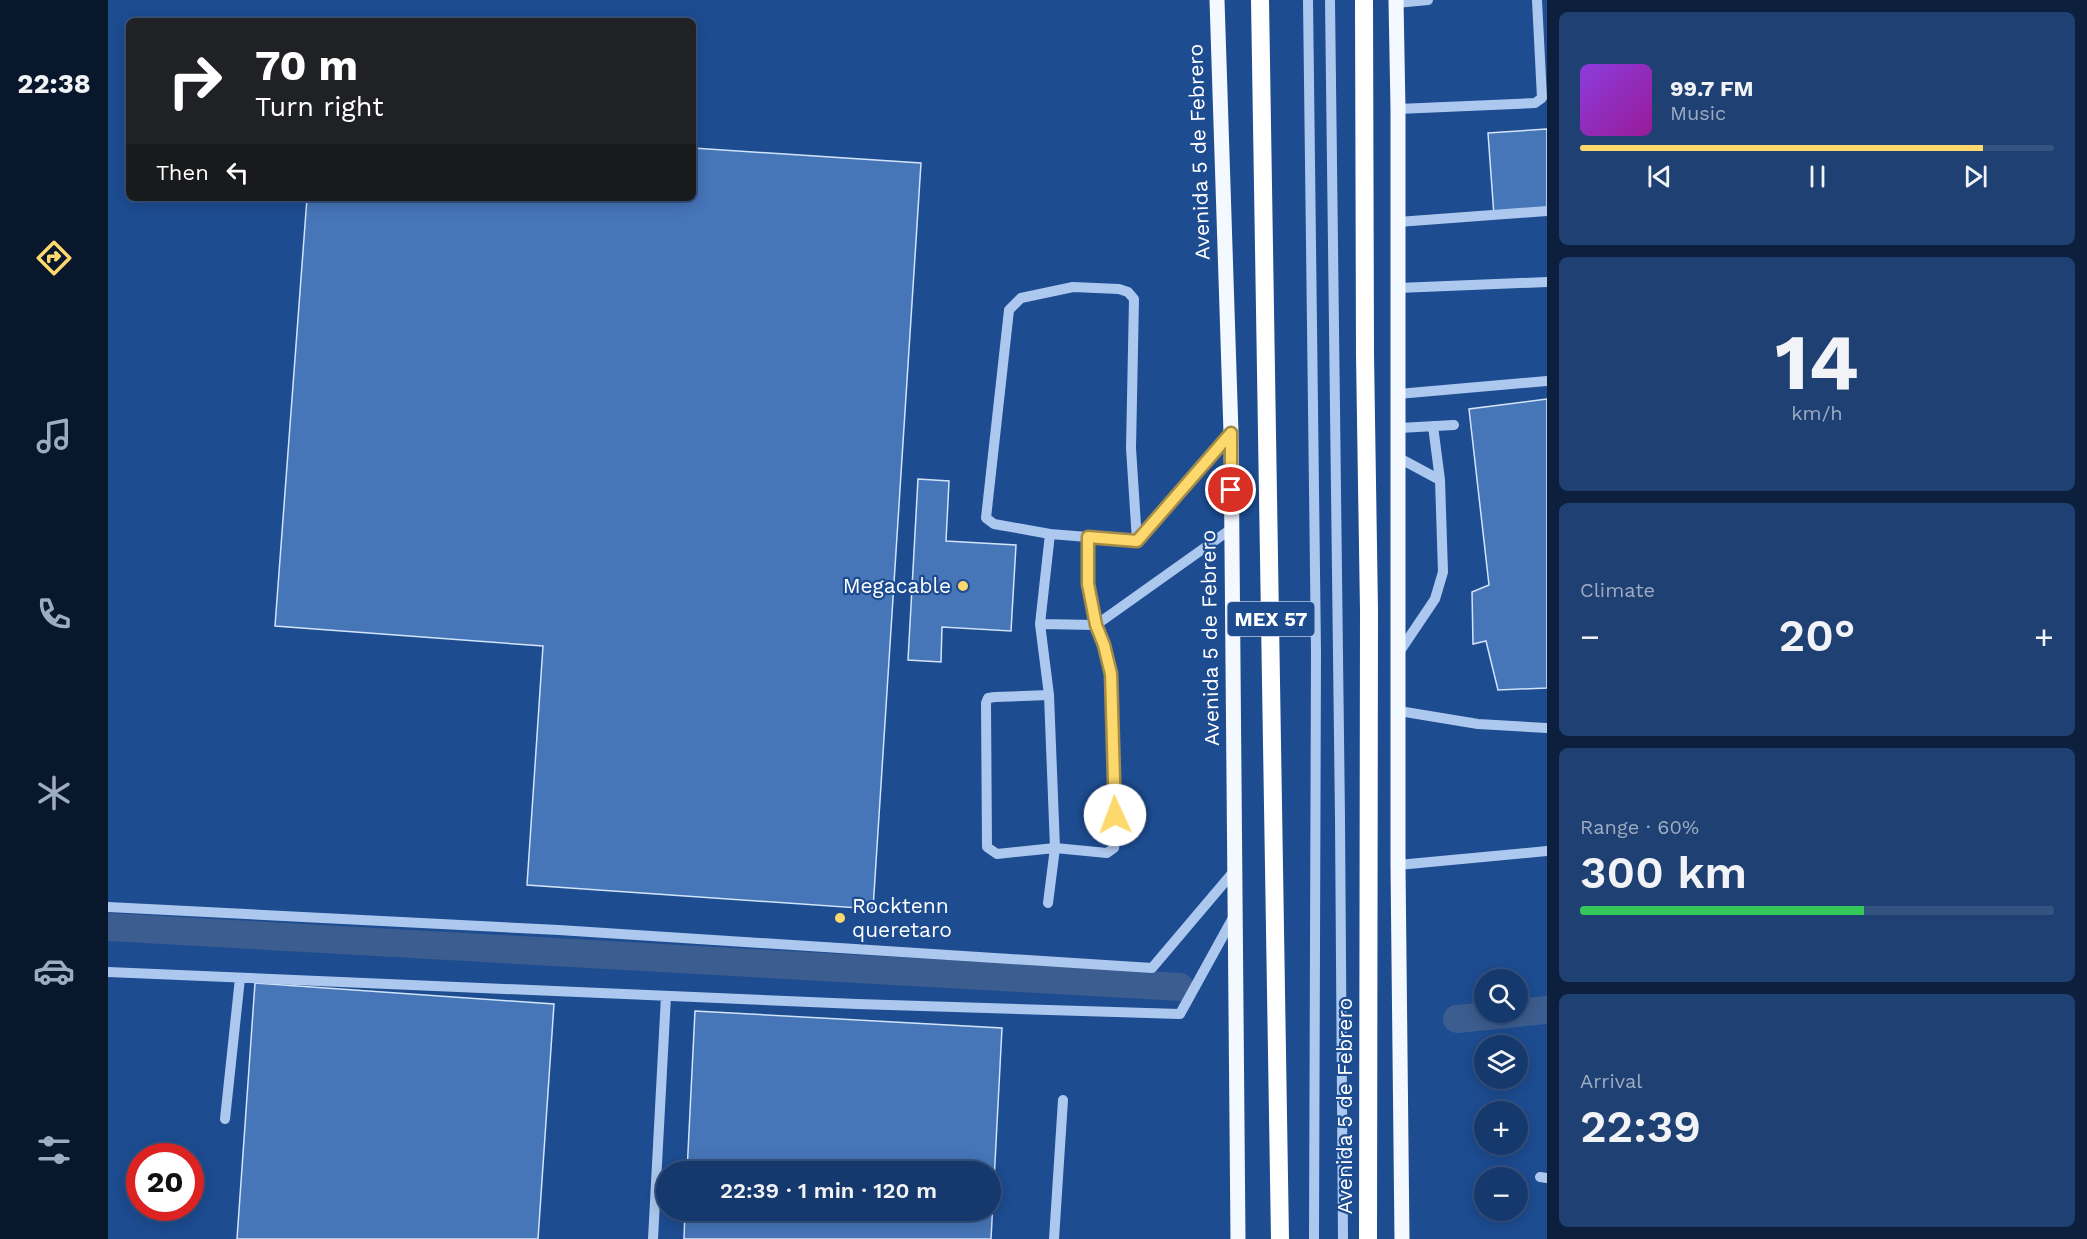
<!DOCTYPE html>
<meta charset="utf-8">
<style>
:root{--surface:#16396d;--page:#1f4072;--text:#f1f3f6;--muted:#9eacc2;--line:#355380;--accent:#fdd86c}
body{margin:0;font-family:"Work Sans",sans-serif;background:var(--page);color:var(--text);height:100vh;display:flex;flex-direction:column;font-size:22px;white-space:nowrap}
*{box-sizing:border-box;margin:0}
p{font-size:20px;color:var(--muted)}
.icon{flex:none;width:33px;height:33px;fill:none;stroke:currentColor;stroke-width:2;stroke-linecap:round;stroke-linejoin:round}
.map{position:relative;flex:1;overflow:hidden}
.sheet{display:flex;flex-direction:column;gap:12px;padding:12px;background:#0c1f3c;width:540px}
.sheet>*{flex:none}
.hud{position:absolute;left:18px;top:18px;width:570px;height:183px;border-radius:9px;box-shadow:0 3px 15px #0003,0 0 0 2px var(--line);background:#202124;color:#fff;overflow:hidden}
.fabs{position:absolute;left:1366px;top:969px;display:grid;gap:12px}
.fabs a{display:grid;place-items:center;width:54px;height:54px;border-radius:50%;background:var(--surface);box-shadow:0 3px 15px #0003,0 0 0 2px var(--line);font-size:30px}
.speed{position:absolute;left:18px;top:1143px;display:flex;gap:12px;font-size:30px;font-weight:700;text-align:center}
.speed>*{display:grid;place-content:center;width:78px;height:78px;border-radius:50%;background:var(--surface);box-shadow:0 3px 15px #0003,0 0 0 2px var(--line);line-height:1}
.speed .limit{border:9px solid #d22;background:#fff;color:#111}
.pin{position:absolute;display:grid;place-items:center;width:51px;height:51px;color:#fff;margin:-26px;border:3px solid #fff;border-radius:50%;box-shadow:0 2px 6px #0007}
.me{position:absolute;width:66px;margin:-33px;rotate:358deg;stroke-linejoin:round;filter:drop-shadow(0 0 4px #0008)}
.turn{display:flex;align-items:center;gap:21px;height:126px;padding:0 30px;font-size:27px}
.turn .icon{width:78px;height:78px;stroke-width:2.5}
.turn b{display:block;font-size:42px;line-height:51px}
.then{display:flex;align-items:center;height:57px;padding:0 30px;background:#0003;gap:12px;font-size:22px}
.big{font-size:45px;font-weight:600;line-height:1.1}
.sheet .widget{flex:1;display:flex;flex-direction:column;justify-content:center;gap:9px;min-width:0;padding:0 21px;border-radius:9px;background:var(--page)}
.sheet .dial{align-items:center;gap:0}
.dial b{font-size:78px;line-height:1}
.song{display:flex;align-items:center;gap:18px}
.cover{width:72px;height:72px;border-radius:9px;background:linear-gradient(135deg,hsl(270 70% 55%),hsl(300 70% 35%))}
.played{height:6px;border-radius:3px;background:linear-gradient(90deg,var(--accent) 85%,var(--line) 85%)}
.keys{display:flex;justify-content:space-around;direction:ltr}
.heat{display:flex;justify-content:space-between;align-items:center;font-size:33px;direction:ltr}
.charge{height:9px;border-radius:4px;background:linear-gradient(90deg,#34c759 60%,var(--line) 0)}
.trip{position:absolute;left:548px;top:1161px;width:345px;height:60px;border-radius:30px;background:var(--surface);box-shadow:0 3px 15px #0003,0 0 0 2px var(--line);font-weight:600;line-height:60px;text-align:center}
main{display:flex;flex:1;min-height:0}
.menu{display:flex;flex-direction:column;width:108px;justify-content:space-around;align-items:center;background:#09172c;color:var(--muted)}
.menu .icon{width:42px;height:42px}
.menu .active{color:var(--accent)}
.menu b{font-size:27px;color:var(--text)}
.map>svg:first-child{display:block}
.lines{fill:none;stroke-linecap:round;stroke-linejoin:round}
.canal{stroke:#3c5d8f;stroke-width:28}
.building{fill:#4675b8;stroke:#d3e3fa;stroke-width:1.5}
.minor{stroke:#adc8ee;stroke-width:10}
.major{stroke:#f4f8ff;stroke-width:15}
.highway{stroke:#fff;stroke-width:18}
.route-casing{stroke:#a48c46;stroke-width:15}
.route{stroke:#fdd86c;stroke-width:10}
.poi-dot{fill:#fdd86c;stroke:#1d4c91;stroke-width:2}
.labels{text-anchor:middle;stroke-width:4.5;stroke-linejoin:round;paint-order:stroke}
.shield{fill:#1d4c91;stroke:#bbc9de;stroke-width:1.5}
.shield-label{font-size:20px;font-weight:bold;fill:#fff}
.street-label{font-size:21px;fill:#fff;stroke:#1d4c91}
.poi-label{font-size:21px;fill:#fff;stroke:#1d4c91;text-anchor:end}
</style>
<main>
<nav class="menu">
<b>22:38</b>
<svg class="icon active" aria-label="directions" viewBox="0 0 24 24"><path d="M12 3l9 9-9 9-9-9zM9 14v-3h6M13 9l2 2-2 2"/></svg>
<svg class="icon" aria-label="music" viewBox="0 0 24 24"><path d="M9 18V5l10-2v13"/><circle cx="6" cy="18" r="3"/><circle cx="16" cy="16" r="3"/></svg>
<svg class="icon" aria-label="phone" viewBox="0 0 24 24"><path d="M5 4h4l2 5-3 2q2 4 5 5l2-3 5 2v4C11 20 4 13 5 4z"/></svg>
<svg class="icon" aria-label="climate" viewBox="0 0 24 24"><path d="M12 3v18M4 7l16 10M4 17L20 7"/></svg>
<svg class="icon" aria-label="car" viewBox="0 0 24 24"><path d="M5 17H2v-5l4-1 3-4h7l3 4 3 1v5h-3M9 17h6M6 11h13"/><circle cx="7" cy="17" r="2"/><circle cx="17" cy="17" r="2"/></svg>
<svg class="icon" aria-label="filters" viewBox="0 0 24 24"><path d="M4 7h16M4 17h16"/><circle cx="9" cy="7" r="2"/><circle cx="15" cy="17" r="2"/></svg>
</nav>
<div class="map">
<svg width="1439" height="1239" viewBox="0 0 1439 1239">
<rect width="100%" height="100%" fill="#1d4c91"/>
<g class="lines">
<path class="canal" d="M0 927 1072 987
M1349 1019 1439 1010"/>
</g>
<path class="building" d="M1439 129V210L1386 216 1380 133Z
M585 148 813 163 765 909 419 885 435 646 167 626 199 198H585Z
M1439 399V688L1390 690 1378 641 1365 644 1364 592 1381 585 1361 409Z
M810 479 841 481 838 541 908 545 903 631 834 627 833 662 800 660Z
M147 983 446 1004 430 1239H129Z
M587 1011 894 1028 883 1239H576L577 1210H882V1172H579Z"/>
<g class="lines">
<path class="minor" d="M1200 0 1208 652 1206 1239
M1222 0 1232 819 1235 1239
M1288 3 1320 0
M1290 109 1427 103 1434 98 1429 0
M1290 222 1439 211
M1290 288 1439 282
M1290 394 1439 381
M1325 426 1332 480
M1291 428 1346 425
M1291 458 1332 480 1335 572 1327 599 1292 651
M942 534 1029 541
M1029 541 1023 448 1026 299 1020 292 1011 289 965 287 913 298 901 310 878 518 886 524 942 534 932 624 988 625 1123 529
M1029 541 1123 433
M932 624 941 695 947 848 940 903
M941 695 887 697 880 698 878 703 879 847 889 854 947 848 999 853 1006 848 1008 838 1003 674 996 645 988 625 980 583V537
M1291 711 1370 724 1439 728
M1290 865 1439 851
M0 907 451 930 1044 968 1127 870
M0 972 749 1004 1072 1014 1126 916
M117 1119 132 978
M1432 1177 1439 1178
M545 1239 558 996
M946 1239 955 1100"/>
<path class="major" d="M1109 0 1123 433 1130 1239
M1288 0 1290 109V865L1294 1239"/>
<path class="highway" d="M1152 0 1172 1239
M1256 0 1257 355 1261 611 1260 1239"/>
</g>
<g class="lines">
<defs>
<path id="route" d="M1007 815 1003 674 996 645 988 625 980 584V537L1029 541 1123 433V490"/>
</defs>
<use href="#route" class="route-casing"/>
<use href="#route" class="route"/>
</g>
<g class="poi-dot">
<circle cx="855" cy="586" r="6"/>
<circle cx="732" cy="918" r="6"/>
</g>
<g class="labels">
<rect class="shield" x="1119.5" y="602" width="87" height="34" rx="4.5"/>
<g class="shield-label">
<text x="1163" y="626">MEX 57</text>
</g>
<g class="street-label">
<text transform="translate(1091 152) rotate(-92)" y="7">Avenida 5 de Febrero</text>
<text transform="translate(1102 638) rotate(-91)" y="7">Avenida 5 de Febrero</text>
<text transform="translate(1237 1106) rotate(-90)" y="7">Avenida 5 de Febrero</text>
</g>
<g class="poi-label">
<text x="843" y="593">Megacable</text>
<text x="744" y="913" text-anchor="start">Rocktenn<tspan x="744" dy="24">queretaro</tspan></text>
</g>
</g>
</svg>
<div class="fabs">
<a><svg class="icon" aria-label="search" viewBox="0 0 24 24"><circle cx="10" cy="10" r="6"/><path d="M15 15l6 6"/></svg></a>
<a><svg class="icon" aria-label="layers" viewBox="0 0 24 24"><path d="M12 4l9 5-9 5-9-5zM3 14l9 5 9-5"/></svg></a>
<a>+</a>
<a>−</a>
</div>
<div class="speed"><div class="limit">20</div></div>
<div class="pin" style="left:1123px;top:490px;background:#d93025"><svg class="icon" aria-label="arrive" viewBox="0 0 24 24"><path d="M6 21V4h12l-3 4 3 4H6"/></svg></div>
<svg class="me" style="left:1007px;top:815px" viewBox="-20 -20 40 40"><circle r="19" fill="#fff"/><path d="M0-13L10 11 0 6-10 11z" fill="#fdd86c"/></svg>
<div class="trip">22:39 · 1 min · 120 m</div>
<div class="hud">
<div class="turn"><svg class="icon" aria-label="right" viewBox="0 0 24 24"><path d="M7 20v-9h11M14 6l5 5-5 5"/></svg><div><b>70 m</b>Turn right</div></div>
<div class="then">Then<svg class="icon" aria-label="left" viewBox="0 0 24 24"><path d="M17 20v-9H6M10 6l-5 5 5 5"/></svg></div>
</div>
</div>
<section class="sheet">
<div class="widget">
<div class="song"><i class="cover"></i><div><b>99.7 FM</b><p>Music</p></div></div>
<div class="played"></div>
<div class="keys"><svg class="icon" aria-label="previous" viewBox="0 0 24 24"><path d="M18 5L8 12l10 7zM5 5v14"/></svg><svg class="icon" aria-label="pause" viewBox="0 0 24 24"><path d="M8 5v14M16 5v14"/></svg><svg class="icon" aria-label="next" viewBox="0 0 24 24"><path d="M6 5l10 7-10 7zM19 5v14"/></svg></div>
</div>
<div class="widget dial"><b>14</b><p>km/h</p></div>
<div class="widget"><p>Climate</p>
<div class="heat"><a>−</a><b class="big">20°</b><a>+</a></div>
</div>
<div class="widget"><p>Range · 60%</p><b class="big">300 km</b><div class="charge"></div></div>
<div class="widget"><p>Arrival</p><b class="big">22:39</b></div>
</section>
</main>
